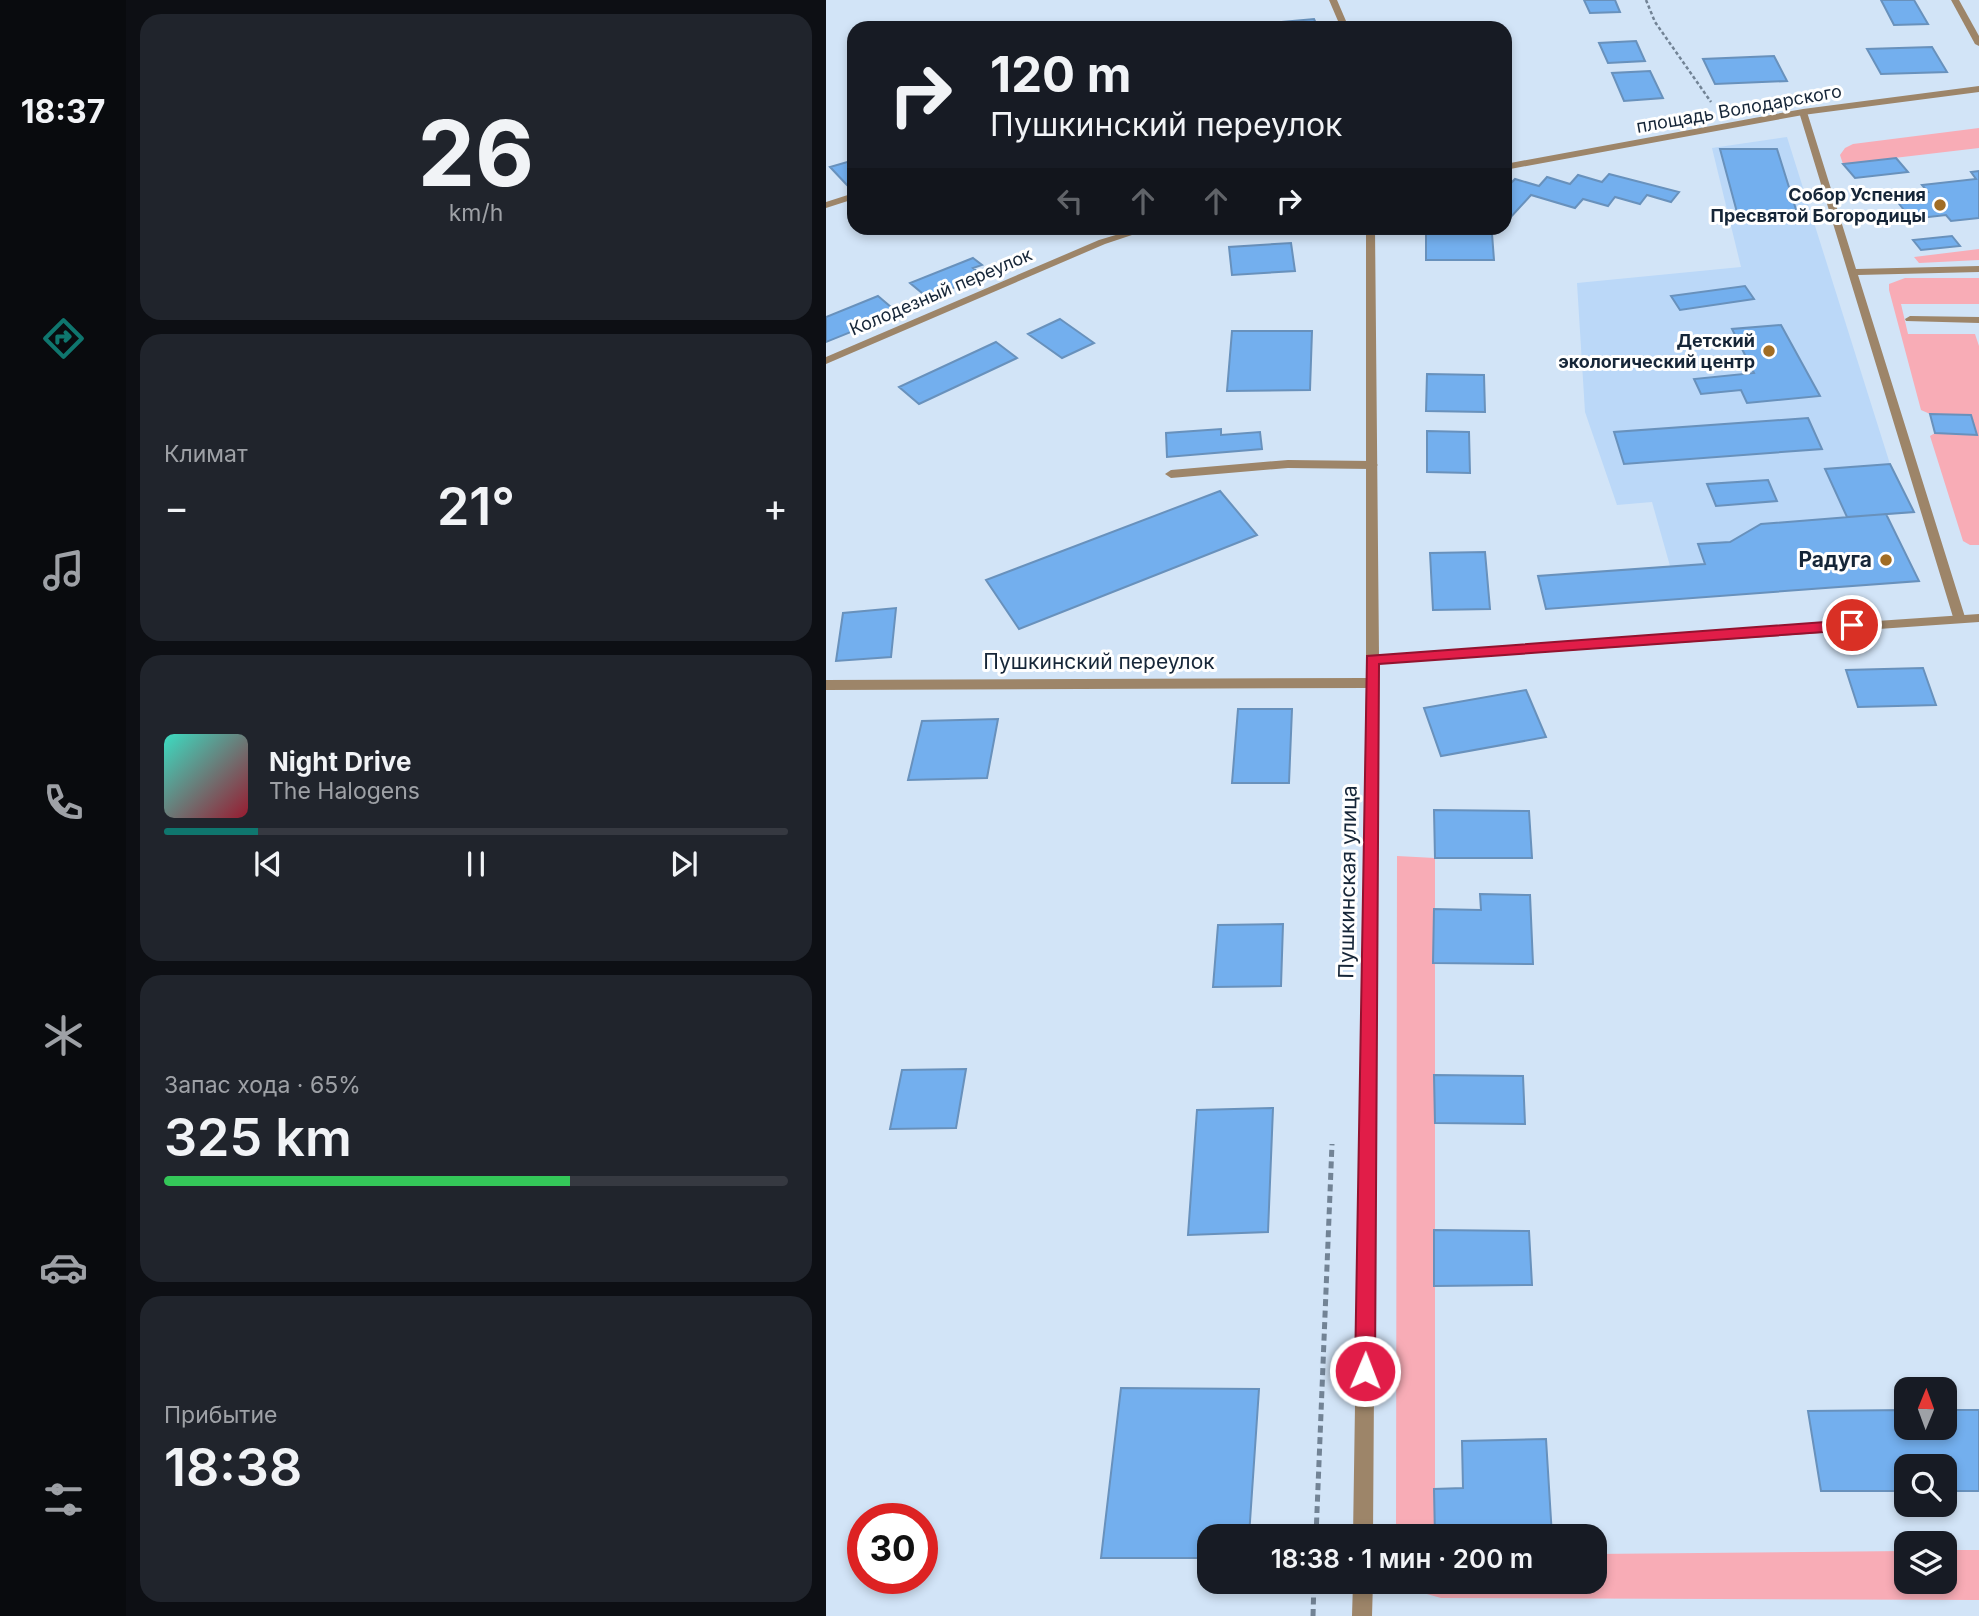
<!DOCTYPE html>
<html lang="ru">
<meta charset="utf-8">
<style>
:root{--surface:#171b24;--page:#20242c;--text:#f1f3f6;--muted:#9ea1a6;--line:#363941;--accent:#0f766e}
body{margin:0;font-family:Inter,sans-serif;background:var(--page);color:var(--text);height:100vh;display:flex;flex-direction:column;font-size:26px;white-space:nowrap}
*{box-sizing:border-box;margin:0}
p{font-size:23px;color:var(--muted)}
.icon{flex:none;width:38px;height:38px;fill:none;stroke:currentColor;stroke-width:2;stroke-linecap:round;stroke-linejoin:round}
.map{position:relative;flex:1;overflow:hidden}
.sheet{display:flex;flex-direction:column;gap:14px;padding:14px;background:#0d0f14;width:700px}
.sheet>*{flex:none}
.top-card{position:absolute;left:21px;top:21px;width:665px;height:214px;border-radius:21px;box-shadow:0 4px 10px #0003;background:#171b24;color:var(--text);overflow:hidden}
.needle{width:46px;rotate:1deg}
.controls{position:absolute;left:1068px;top:1377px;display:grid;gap:14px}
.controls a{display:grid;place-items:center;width:63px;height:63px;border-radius:14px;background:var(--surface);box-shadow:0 4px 10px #0003;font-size:35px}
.speed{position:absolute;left:21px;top:1503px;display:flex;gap:14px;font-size:35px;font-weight:700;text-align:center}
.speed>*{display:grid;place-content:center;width:91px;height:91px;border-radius:50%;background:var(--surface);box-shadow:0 4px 10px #0003;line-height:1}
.speed .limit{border:10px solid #d22;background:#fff;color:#111}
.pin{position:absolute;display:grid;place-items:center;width:60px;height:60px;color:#fff;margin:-30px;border:4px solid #fff;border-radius:50%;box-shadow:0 2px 7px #0007}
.me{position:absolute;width:77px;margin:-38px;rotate:1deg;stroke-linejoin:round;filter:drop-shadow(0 0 5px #0008)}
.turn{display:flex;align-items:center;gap:24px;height:147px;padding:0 28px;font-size:32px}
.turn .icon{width:91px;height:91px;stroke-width:2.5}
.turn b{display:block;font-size:49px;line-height:60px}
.lanes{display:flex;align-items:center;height:66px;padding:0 28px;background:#0003;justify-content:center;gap:35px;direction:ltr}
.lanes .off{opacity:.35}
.big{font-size:52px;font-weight:600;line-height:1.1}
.sheet .tile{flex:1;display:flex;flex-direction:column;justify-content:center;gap:10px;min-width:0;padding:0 24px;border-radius:21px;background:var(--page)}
.sheet .dial{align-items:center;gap:0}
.dial b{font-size:91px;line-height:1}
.song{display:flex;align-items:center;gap:21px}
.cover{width:84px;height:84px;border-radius:10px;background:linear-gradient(135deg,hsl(170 70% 55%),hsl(350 70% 35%))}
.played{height:7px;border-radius:4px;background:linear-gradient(90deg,var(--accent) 15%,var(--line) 15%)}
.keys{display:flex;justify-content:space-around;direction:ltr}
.heat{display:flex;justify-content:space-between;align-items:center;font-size:38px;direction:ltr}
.charge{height:10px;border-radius:5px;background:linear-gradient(90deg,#34c759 65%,var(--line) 0)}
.trip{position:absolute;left:371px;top:1524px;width:410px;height:70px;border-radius:21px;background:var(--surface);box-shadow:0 4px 10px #0003;font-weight:600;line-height:70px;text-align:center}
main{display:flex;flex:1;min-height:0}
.tab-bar{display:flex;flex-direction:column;width:126px;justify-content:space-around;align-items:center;background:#090b0e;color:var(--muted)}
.tab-bar .icon{width:49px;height:49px}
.tab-bar .active{color:var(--accent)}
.tab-bar b{font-size:32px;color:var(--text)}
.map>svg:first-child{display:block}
.built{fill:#bbd8f8}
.green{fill:#f8acb6}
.building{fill:#73afee;stroke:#6891bc;stroke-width:2}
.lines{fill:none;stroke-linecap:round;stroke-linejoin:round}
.path-far1{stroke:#728395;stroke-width:2.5;stroke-dasharray:3.5 2.5;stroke-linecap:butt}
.path{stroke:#728395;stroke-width:5;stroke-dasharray:7 4.5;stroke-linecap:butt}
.service{fill:#9d8569;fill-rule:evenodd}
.minor{fill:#9d8569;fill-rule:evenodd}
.tertiary{fill:#9d8569;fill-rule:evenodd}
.route{fill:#e11d48;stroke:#92132f;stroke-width:2}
.poi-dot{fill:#a16d25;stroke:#fff;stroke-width:2.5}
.labels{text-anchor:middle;stroke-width:6;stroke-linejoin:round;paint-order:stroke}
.far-street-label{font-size:18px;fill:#162638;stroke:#fff}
.far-poi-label{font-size:18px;font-weight:bold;fill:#162638;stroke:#fff;text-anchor:end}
.poi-label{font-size:21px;font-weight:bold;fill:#162638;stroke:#fff;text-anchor:end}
.street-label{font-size:21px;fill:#162638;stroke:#fff}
</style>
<main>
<nav class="tab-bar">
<b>18:37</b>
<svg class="icon active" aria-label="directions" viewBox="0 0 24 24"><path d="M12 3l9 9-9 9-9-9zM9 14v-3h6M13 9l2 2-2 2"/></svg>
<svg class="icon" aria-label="music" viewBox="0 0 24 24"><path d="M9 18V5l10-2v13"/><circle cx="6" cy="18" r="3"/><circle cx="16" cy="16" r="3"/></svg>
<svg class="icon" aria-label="phone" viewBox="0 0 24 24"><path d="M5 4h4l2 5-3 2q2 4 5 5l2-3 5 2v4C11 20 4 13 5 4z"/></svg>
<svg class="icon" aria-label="climate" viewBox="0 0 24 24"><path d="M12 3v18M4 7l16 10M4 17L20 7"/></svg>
<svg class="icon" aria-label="car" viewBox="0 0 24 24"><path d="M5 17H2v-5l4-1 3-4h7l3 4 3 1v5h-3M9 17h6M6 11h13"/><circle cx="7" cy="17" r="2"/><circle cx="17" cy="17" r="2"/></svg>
<svg class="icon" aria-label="filters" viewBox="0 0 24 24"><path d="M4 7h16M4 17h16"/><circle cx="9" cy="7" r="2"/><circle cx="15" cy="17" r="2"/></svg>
</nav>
<section class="sheet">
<div class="tile dial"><b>26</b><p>km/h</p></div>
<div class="tile"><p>Климат</p>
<div class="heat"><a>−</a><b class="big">21°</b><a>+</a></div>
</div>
<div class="tile">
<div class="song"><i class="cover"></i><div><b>Night Drive</b><p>The Halogens</p></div></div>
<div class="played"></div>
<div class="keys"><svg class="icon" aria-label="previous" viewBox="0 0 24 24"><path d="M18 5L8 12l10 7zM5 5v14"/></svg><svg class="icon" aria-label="pause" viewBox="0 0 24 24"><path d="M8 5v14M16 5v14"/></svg><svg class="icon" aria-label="next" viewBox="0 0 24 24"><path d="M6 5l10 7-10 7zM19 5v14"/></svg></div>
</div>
<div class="tile"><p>Запас хода · 65%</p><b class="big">325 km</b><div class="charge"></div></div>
<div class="tile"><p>Прибытие</p><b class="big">18:38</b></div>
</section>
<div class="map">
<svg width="1153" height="1616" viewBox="0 0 1153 1616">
<rect width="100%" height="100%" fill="#d2e4f7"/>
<path class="built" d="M961 137 1064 464 1088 512 1060 515 1093 581 720 609 712 576 844 566 826 502 791 505 759 412 751 283 915 267 886 148Z"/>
<path class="green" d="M1153 128V148L1017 164 1014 155 1019 148 1027 144Z
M1153 249V260L1093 263 1088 257Z
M1079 278H1153V304H1075L1082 334H1149L1153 346V545H1144L1137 541 1104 436 1109 433 1150 435 1145 415 1104 414 1095 410 1063 290V284Z
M571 856 609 858V1536H570Z
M1118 1550H1153V1600L615 1598 594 1592 582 1582H768V1554L1080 1551V1582H1118Z"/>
<path class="building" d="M758 0H789L794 12 764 13Z
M1055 0H1088L1102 24 1068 25Z
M488 19 492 28H447L445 23Z
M569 25H606V28H569Z
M810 41 819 61 782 63 773 43Z
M1106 47 1121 72 1055 74 1041 49Z
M948 56 961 81 889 84 877 59Z
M824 71 837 98 798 101 786 73Z
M894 149H951L972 216H912Z
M1070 158 1082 172 1029 178 1017 164Z
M28 160V183L21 185 4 167Z
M1153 171V218L1125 221 1120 215 1085 219 1067 196 1102 192 1096 185 1150 179 1145 172Z
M783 174 853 192 845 202 821 195 814 204 789 197 782 206 757 199 749 208 705 195 684 218 679 217V189L689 179 713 186 721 177 744 184 752 175 776 182Z
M600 233 666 234 668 260H600Z
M1126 236 1134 246 1095 250 1087 240Z
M465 243 469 271 406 275 403 247Z
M147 258 156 265 147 268 157 276 102 298 84 283Z
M919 286 928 299 854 310 845 296Z
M52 296 72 313 0 342V317Z
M234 319 268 343 236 358 202 334Z
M955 325 994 396 921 403 915 390 875 394 868 379 928 373 906 329Z
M406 331H486L484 390 401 391Z
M170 342 191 358 93 404 73 387Z
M601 374 658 375 659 412 600 411Z
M1104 414 1145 415 1151 435 1109 433Z
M982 418 996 449 798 464 788 432Z
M395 429V435L434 432 436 449 341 457 340 433Z
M601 431 643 432 644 473 601 472Z
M1064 464 1088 512 1021 517 999 469Z
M942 480 951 501 890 506 881 484Z
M394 491 431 535 193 629 160 580Z
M1060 514 1093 581 720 609 712 576 879 564 872 544 904 542 935 524Z
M659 552 664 609 607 610 604 553Z
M70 608 65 657 10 661 17 613Z
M1097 668 1110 705 1032 707 1020 670Z
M700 690 720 737 615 756 598 708Z
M412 709H466L463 783H406Z
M172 719 161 778 82 780 96 721Z
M608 810 703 811 706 858H609Z
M654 894 704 895 707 964 607 963 608 909 655 910Z
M457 924 455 986 387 987 392 925Z
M140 1069 130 1128 64 1129 76 1070Z
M608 1075 697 1076 699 1124 609 1123Z
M447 1108 442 1232 362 1235 371 1110Z
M608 1230 703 1231 706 1285 608 1286Z
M295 1388 433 1389 423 1536H383V1558H275Z
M1080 1410V1428H1118V1410H1153V1491H1118V1466H1080V1491H995L982 1411Z
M720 1439 726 1536H609L608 1489 637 1488 636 1441Z"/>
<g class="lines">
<path class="path-far1" d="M820 0 829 22 885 102"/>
<path class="path" d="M490 1536 506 1144
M487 1616 488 1582"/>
<path class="service" d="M974 110 981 112 1030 269 1153 266V272L1032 275 1139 617 1137 620 1133 621 1127 617 973 112Z
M1084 316 1153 317V323L1080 321 1079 319Z
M462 460 546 461 552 465 546 469 462 468 345 478 339 474 345 470Z"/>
<path class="minor" d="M503 0H511L523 28H515Z
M1153 86V92L977 115 679 170V164L977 109Z
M28 193V199L0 208V202Z
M313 228H327L279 244 0 364V357L273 240Z
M540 228H549L553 655 1153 614V622L553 664 547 1536H527L540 688 0 690V680L540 678Z
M527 1582H547L546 1616H526Z"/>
<path class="tertiary" d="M1125 0H1133L1153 36V46L1149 44Z"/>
</g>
<path class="route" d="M1026 620 1033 625 1026 630 553 664 549 1371 546 1379 539 1382 532 1379 529 1371 541 656Z"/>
<g class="poi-dot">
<circle cx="1114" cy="205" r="7"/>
<circle cx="943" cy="351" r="7"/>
<circle cx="1060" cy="560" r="7"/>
</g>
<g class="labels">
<g class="far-street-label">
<text transform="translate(913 109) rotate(-10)" y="6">площадь Володарского</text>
<text transform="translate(115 292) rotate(-23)" y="6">Колодезный переулок</text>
</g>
<g class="far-poi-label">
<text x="1100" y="201">Собор Успения<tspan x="1100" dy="21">Пресвятой Богородицы</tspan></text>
<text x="929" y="347">Детский<tspan x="929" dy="21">экологический центр</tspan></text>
</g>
<g class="poi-label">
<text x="1046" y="567">Радуга</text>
</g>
<g class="street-label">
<text x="273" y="669">Пушкинский переулок</text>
<text transform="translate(522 882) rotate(-89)" y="7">Пушкинская улица</text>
</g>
</g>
</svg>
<div class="controls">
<a><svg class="needle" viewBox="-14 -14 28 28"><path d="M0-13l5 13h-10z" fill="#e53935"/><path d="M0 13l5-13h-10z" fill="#9ea1a6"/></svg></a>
<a><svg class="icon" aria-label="search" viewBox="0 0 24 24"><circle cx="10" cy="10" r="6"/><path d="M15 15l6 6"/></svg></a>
<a><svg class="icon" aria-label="layers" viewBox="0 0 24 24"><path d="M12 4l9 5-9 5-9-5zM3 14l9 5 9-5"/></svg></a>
</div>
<div class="speed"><div class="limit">30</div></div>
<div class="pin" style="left:1026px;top:625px;background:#d93025"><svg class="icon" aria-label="arrive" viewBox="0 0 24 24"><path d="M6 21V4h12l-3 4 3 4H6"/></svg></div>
<svg class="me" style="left:539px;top:1371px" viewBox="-20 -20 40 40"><circle r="17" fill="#e11d48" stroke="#fff" stroke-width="3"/><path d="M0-11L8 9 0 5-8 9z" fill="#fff"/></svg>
<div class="trip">18:38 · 1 мин · 200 m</div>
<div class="top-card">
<div class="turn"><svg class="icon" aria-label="right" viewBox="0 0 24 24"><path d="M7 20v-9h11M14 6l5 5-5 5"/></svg><div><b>120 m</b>Пушкинский переулок</div></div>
<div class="lanes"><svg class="icon off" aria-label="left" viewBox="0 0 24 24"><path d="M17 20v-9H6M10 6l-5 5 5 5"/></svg><svg class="icon off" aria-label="ahead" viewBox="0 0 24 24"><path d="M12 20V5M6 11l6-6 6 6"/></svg><svg class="icon off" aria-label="ahead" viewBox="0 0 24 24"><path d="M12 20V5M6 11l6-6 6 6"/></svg><svg class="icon" aria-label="right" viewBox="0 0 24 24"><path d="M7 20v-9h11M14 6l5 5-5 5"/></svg></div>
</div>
</div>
</main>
